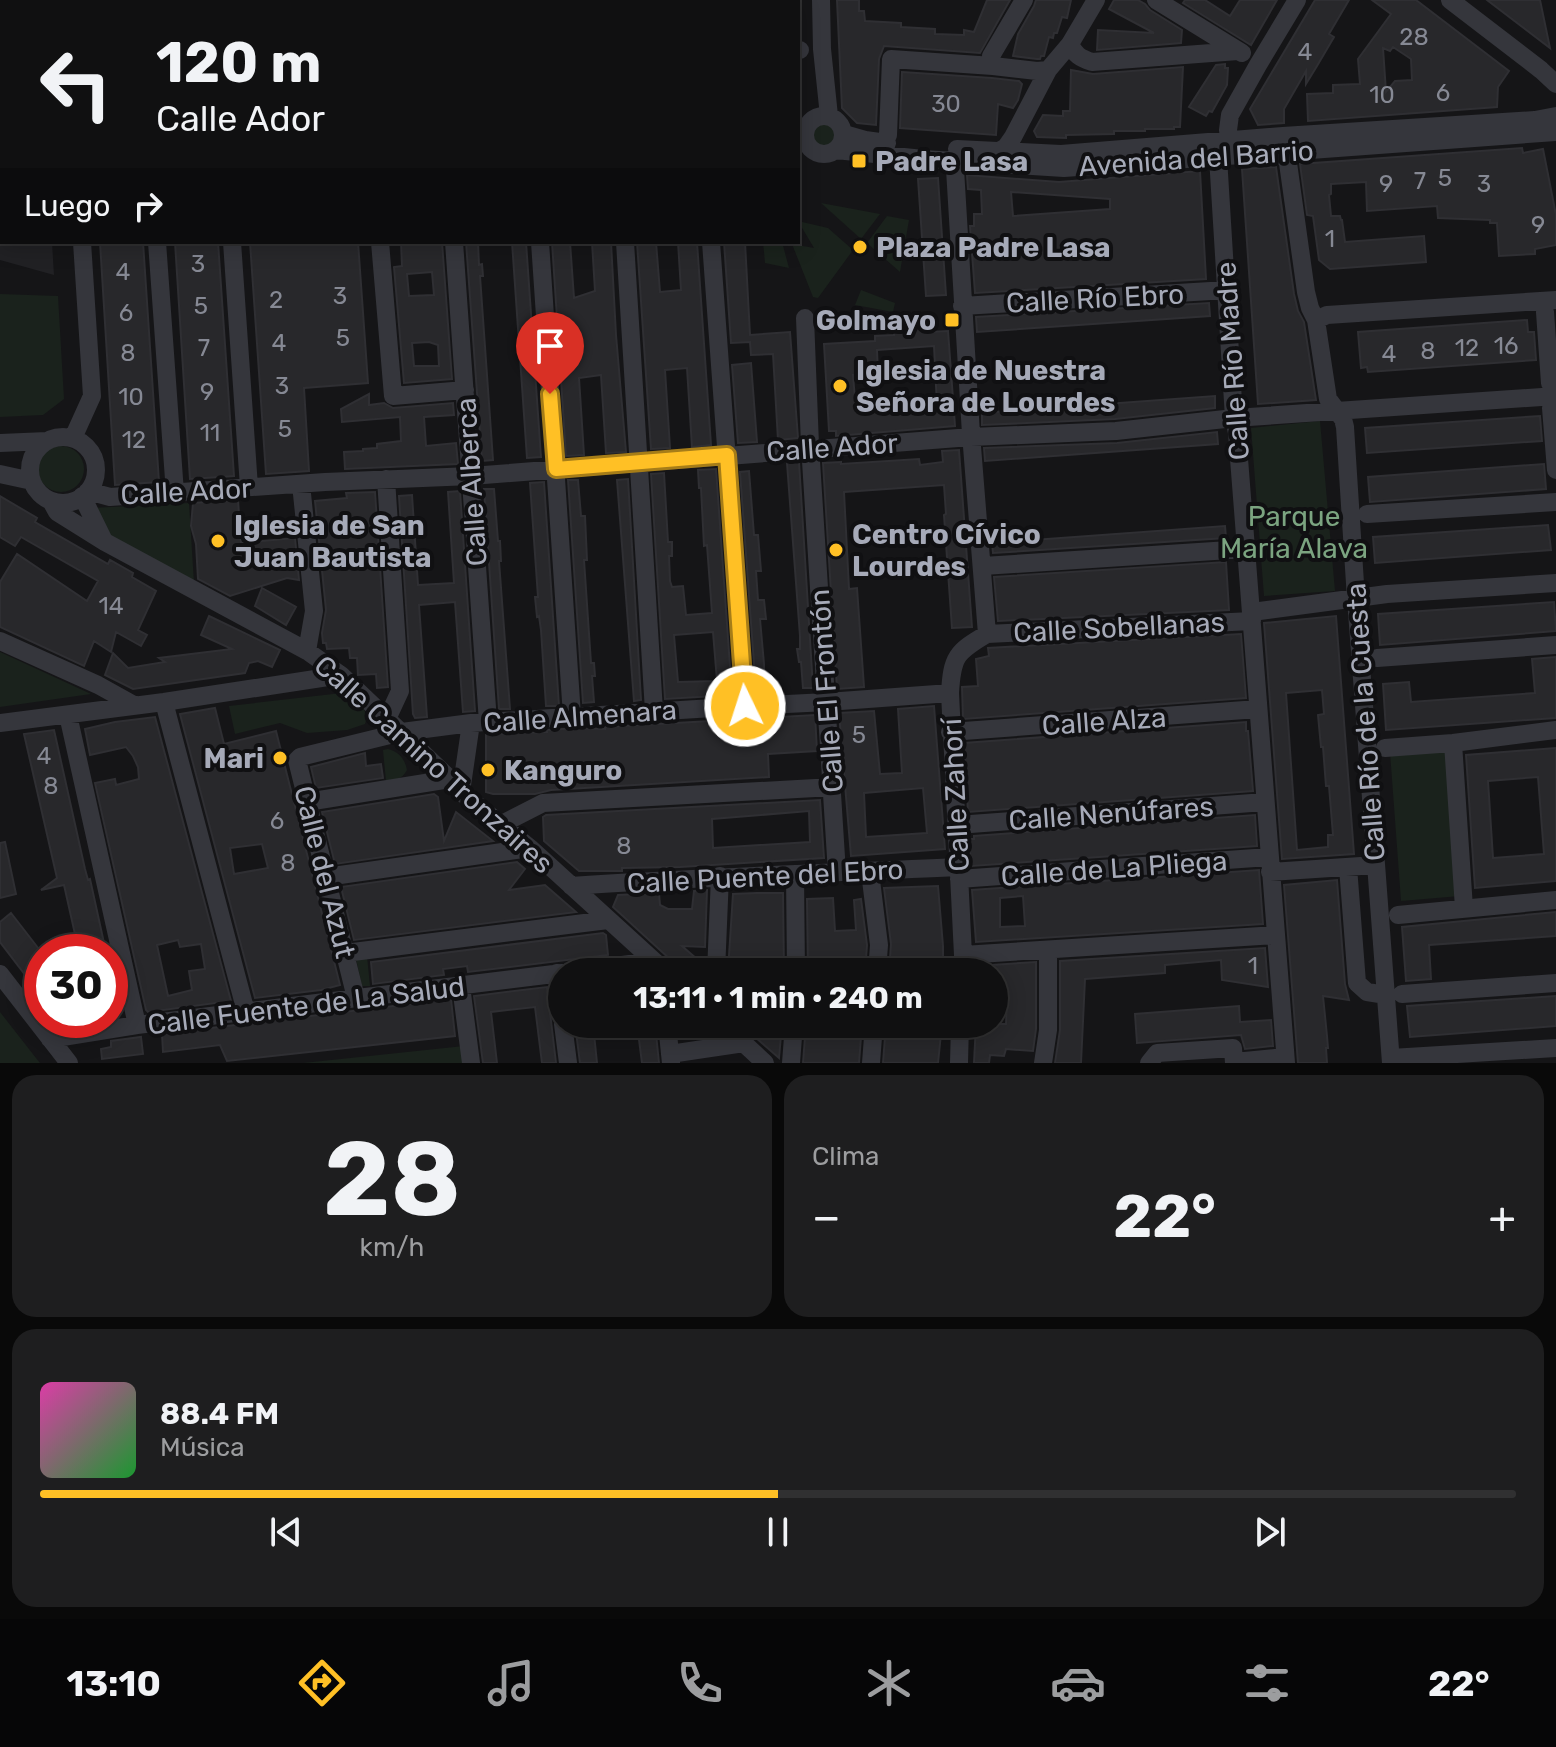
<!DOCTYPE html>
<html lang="es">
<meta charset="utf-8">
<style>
:root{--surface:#101011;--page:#1e1e1f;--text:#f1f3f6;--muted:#9c9d9f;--line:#303031;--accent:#ffc025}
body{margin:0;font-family:Rubik,sans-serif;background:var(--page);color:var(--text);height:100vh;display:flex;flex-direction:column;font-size:30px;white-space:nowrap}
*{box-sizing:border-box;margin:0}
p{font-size:26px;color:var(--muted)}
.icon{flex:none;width:44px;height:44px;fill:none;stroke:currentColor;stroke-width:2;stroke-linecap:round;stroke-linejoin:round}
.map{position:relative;height:1063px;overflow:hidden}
.details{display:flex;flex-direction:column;gap:12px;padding:12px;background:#090909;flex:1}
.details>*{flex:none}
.hud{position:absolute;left:0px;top:0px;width:800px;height:244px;box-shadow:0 4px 20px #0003,0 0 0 2px var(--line);background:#101011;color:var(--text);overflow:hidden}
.speed{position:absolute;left:24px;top:934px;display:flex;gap:16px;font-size:40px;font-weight:700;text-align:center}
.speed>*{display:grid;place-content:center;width:104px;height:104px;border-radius:50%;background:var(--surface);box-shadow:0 4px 20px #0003,0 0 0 2px var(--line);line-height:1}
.speed .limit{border:12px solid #d22;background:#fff;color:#111}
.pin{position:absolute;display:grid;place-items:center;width:68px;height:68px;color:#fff;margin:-82px -34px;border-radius:50% 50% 50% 0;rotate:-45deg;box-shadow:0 0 8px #0007}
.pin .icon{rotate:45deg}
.me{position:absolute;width:88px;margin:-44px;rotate:356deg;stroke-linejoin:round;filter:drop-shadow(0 0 6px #0008)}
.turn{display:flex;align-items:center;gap:28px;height:168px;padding:0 24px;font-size:36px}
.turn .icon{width:104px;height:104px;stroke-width:2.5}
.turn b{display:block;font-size:56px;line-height:68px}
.then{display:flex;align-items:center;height:76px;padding:0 24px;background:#0003;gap:16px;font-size:30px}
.big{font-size:60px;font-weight:700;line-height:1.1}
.details .tile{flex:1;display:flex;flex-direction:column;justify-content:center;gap:12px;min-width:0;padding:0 28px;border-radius:24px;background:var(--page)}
.details .dial{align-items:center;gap:0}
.dial b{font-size:104px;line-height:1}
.song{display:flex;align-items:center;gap:24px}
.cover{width:96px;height:96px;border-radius:12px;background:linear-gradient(135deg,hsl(320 70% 55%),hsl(130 70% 35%))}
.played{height:8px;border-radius:4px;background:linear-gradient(90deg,var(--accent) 50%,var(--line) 50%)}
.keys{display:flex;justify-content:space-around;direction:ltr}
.heat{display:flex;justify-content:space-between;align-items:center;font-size:44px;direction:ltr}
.details .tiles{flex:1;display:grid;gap:12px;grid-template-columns:1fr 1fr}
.tile:last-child{grid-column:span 2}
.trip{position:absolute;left:548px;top:958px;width:460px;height:80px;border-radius:40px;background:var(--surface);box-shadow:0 4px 20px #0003,0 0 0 2px var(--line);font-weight:700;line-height:80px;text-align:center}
.dock{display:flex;height:128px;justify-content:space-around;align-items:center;background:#060607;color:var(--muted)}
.dock .icon{width:56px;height:56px}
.dock .active{color:var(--accent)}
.dock b{font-size:36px;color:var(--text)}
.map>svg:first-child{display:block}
.built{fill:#212124}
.green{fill:#1a221c}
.building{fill:#28282b;stroke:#2f2f33;stroke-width:2;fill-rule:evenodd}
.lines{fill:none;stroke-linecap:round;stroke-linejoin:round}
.minor{stroke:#35363c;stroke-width:18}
.route-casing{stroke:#a67d18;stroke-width:20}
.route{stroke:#ffc025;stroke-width:14}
.poi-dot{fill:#ffc025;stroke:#101012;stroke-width:3}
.labels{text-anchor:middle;stroke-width:8;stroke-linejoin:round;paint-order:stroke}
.number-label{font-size:24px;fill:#868994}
.street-label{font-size:28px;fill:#a6aab8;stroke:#101012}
.poi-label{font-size:28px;font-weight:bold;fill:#a6aab8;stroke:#101012;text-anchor:start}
.park-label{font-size:28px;fill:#7ba480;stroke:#101012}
</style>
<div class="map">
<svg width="1556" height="1063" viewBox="0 0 1556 1063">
<rect width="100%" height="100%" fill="#151517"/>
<path class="built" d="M269 0H668V2H279Z
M0 70 2 71V242H52L54 275 0 260Z"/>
<path class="green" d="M811 135a13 13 0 1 1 26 0a13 13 0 1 1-26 0Z
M821 203 880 214 861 239Z
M887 216 909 220 900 272 867 243Z
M798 221 828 228 853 250 818 298 813 297 792 244 814 248Z
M763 242H782L789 268 765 263Z
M861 290 895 303 893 312 855 305Z
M0 294 58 296 64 399 43 415 0 417Z
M1320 421 1335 591 1264 596 1251 428Z
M38 469a23 23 0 1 1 46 0a23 23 0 1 1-46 0Z
M189 503 194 583 110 536 91 508Z
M0 652 91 694 0 707Z
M342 693C354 697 371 709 365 724L347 730 307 733 280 723 235 734 229 706Z
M1448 746 1460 896 1401 901 1390 752Z
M388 749C399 752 405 759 407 770 402 779 396 780 386 781L383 750Z
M367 956 370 986H362L356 959Z
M0 1012 36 1058 40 1063H0Z
M676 1024H689L702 1038 679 1040Z
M464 1046 465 1063H303Z"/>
<path class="building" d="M837 0H859V11H864L865 21 901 23V27L935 29V34L964 35V30L974 32 987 0H1010L980 53 884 46 879 59 876 125 857 123 842 108Z
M1036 0H1071L1067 18 1062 17 1057 33H1054L1053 38 1049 37 1044 56H1041L1040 59H1037L1013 56 1018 34 1034 6Z
M1114 0H1138L1145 4 1150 10 1182 30 1181 43 1097 50 1098 30 1154 33 1109 9Z
M1185 0H1205L1230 16 1240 0H1277L1251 45 1183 3Z
M1315 0H1349L1329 34 1334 37 1317 66 1306 84V71L1284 109V123L1258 125 1250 109Z
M1372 0H1416L1509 71 1498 87 1497 107 1308 121 1307 94 1333 93V85L1360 84 1358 59 1391 14ZM1393 47 1411 59 1412 80 1395 81 1386 92 1383 48 1390 51Z
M1487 0H1540L1550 48Z
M1225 64V68H1228L1227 85 1212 112 1209 111 1206 116 1189 107 1216 65Z
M1183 67 1180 127H1174V129H1145V131H1114V134L1066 135V138L1037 137 1034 131 1043 115 1063 116V111H1070L1071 70 1093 74Z
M902 72 992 78 1019 81 1022 84 1018 100 1013 108 998 104 996 135 900 128Z
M1522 148 1523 153 1543 149 1556 215V245L1535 249V254L1499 256 1497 223H1490V220L1438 218 1437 206 1367 211 1366 182 1331 184V194L1329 195 1331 216H1340L1341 220H1342L1345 242 1424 236 1426 262 1330 269 1319 260 1313 216 1307 215 1300 164Z
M1276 167 1294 294 1298 311 1304 322 1316 400 1258 404 1242 169Z
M1200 171 1206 279 975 293 970 226H974V214H982L981 190 968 189 967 175 1059 182ZM1011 192 1110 199V209L1013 216Z
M938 178 946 295 926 296 918 179Z
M100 242H143L159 482 115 485Z
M175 242H218L234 476 190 479Z
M250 242H358L368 383 304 388 309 471 266 474Z
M401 242H442L452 379 404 383 394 267 402 266ZM432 272 434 295 409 296 407 274ZM429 342 438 345 439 366H414L412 343Z
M466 242H478L479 265 482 264 483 276H480L493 460 482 461Z
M512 242H526L541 457 527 458Z
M552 242H570L574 298 595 291 592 242H611L616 335 626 452 606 453 601 375 579 378 584 455 566 456Z
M637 242H656L660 292 681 290 678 242H697L711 445 692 447 687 368 665 370 670 448 651 449Z
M724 242H745L750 335 790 332 798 438 778 440 773 354 751 355 750 342 731 343Z
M1209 303 1210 316 977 332 976 317Z
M1527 320 1528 332H1534L1536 360 1368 372 1367 367 1361 368 1358 332Z
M929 325V332L948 331 955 426 836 436V431H829L824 344 875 341V336L894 335V328ZM934 346 937 406 856 412 853 375 878 374 877 350Z
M751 363 757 442 738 443 732 365Z
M369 394V405L384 403 393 408 453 403 454 415 424 417 426 446 456 443 458 464 345 469 344 452 363 451V449L377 448V444L401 441 400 417 342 422 341 409Z
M1215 396V408L1115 419 982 425V413Z
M1540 416 1542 441 1367 453 1365 428Z
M1217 432 1218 444 985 461 984 448 1117 443Z
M959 450 972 627 952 628 944 515 946 514 944 485 844 492 849 589 857 588 864 687 837 689 823 463 841 462V464L919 459 920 465 943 462 942 451Z
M799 462 813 688H803L801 662H799L797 649H800V636L787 463Z
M1544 464 1546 489 1370 502 1368 477Z
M716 469 732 695 665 699 651 474 664 473 668 542H672V556H669L670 581 672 587 683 586 686 615 712 613 707 545 704 546 701 488H699L698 470ZM713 632 717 681 678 682 674 635Z
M749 471 754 535H758L761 571H756L758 600H764L766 619H760L764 664V691H756L740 472Z
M628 479 641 700 634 701 617 480Z
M568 480H578L581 516H585L587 560H584L591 663H594L595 676H592L594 702 583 703Z
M544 482 559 706H546L541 630 539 616 537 617 535 597H538L530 483Z
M484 489H494L498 541H500L501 561H499L510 709H499Z
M460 491 475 711 463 712 455 602 419 605 427 717 415 718 413 714 399 496 412 495 418 585 454 583 448 492Z
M375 492 388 687 377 688 376 674 358 675 357 658H350L349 648 327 649 326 643H323L322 633 326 610 315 501 347 498 346 493Z
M0 496 37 518 35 522 108 564 110 560 133 573 132 577 156 591 138 630 147 635 141 646 116 632 111 652 94 641 84 666 0 627V582L17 554 87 601 98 581 21 537 15 546 0 537Z
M238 500 241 543 295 538 299 580 287 578 230 596 198 579 196 544 191 526 193 503Z
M1548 525 1551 550 1375 563 1373 537Z
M1225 526 1226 538 993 553 992 543Z
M1226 562 1229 610 998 621 994 577Z
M262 588 296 607 286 625 255 606Z
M1554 602 1556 631 1380 645 1378 614Z
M209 616 280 650 272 667 258 661 249 663 245 673 133 689 105 675 113 653 128 668 165 662 159 658 232 649 201 635Z
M1336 616 1354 854 1282 859 1264 623ZM1322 690 1324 714 1318 715 1321 747H1323L1326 786H1329L1333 835H1328V847L1297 850 1286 693Z
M1241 634 1246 698 963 719 962 687 978 686 976 659 989 656 988 648Z
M1556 657V718L1386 730 1383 684 1409 682 1411 702 1535 693 1532 659Z
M934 706 945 849 851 856 839 713 874 711 880 774 902 773 898 709ZM923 788 927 833 866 837 864 793Z
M215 708 224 744 276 731 340 985 321 990 255 998 180 714ZM262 844 268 868 234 874 230 848Z
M815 715 817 751 768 754 769 777 551 790 535 794H493L486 792V734L547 732V730L579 728 605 729V727Z
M155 717 231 1001 148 1012 146 1010 95 783 115 779 116 785 139 779 138 767 133 756 126 747 90 755 85 729 115 722ZM178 940 180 947 201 944 205 969 189 971 192 990 168 996 157 945Z
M1246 722V731H1248L1253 791 968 812 964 743Z
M54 730 85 869 88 880 90 879 106 952H79L64 885 41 890 57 878 24 734Z
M1556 748V881L1475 888 1466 755ZM1538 777 1544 854 1493 858 1488 781Z
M365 753 366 766 381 764 383 778 316 788 311 767Z
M434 794 438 797 444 841 456 812 493 841 335 864 322 812Z
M820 800 824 858 680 867 622 868V871H579L544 841 543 817 546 815ZM809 811 810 842 713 848 712 819Z
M1255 815 1257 846 971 866 969 839H974V836Z
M5 842 16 894 0 898V843Z
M517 862 525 869 509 890 545 885 576 912 354 940 341 887Z
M1259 870 1263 924 976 942 972 890ZM1023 896 1025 926 1000 927V898Z
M1337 880 1345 984 1349 1000 1323 996 1327 1036 1328 1048H1326L1327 1063H1298L1284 885Z
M938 886 943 946V972H889L891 944 884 888Z
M707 890 705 947 682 946 697 959 695 961 704 969V972H684L613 907 618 895 659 893 660 905 668 909H692L694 891Z
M757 893H783L784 972H730L728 971 733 894Z
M833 898 835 931 856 930 854 900 861 899 867 945 865 972H808L807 899Z
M1556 912V936L1429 945 1431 979 1406 981 1402 927Z
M11 913 42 953V997L0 942V922Z
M603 933 606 935 608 955 468 972 467 966 443 969 444 975 373 984 371 962Z
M1265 948 1268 987 1222 980 1221 960 1165 965V973L1085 979 1081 1063H1055L1060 1030V961Z
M1036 962V1029L1033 1051 1006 1049 1004 1056 990 1055 989 1063H974L976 1024H1006L1007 998H994V972H977V966Z
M547 987 556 1063H542L535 1007 491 1012 497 1063H483L474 996Z
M1556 996V1026L1410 1037 1407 1006Z
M451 999 455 1036 227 1061 220 1045 163 1052 162 1034Z
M1239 1006 1240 1022 1271 1020 1273 1046 1245 1049 1241 1035 1137 1043 1135 1014Z
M575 1024H593L597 1063H580Z
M637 1024H655L659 1063H642Z
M742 1024H782L779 1058 755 1037Z
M806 1024H821L819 1029 846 1031V1024H862L859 1063H803Z
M886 1024H942L938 1063H883Z
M141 1037 143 1054 102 1059 101 1049 111 1047V1041Z"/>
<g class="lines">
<path class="minor" d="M6 0V2
M821 0 822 49 829 116
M1156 0 1242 53
M1450 0 1541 70 1556 84
M693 2V0
M755 2V0
M0 19 2 20
M1070 44C1075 55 1080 58 1092 62L1238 51
M798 50H800
M993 66 991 56 1024 0
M805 135a19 19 0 1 1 38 0a19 19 0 1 1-38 0Z
M844 134 865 140 887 143
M884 143 888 135 891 59 993 66 1037 71 1048 70
M957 149 1061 154 1283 136 1535 120 1556 116
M836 150 923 159 1064 168 1556 132
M1228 150 1230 146 1228 130 1230 115 1258 65 1297 0
M999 151 1006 147 1013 137 1048 70 1070 44 1096 0
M1282 152 1288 163 1306 292 1310 308 1316 320 1328 399 1343 419 1345 427 1356 599 1391 1063
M1218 157 1234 418 1237 433 1286 1063
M949 160 955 169 971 434 987 634
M157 242 175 493
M232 242 249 487
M380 242 393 396 465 390
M454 242 488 722
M540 242 572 716
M625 242 654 711
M711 242 745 706
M962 306 1227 290
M1545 312 1550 383
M805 318 810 445 837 873
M1316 320 1327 315 1556 300
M1551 408 1556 470
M30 470a33 33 0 1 1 66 0a33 33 0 1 1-66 0Z
M73 438 92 396 82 242
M0 443 47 441
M0 474 32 481
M386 479 400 691 387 719
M301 484 314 611 307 651
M88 491 110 497 325 482 471 476 971 437 1116 431 1234 418 1556 396
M82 496 104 541
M51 501 57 512 105 542 307 651 341 675 450 779 461 792 530 848 666 972
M1367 514 1556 502
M983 566 1245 549
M1252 612 1387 594 1556 583
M0 641 98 685 134 705
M1377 658 1556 645
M164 702 246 1012
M68 715 137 1025
M0 723 164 702 341 675
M950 732 1258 709
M1453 743 1464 908
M1385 748 1453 743 1556 730
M461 792 471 723
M307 802 450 779
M502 824 543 803 833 787
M957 825 1265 802
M1348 867 1357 983 1367 992 1386 995
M870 872 879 945 877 972
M1270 872 1376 865
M795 874 796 972
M326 877 530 848
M959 879 1269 857
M571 886C700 877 829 873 958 867
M1398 915 1556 900
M345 953 608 920
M963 955 1275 935
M568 972 653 961
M716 972 720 876
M963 972V955L950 693C952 657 956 652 987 634L1252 621
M557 973 562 1014
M0 974 69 1063
M461 986 471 1063
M1402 994 1556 983
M356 998 297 760 300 757 402 732 471 723 745 706 827 702 950 693
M563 1024 568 1063
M667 1024 671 1063
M723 1024 765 1063
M50 1039 137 1025 562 973
M670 1054 744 1043
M1391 1058 1556 1048
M1234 1062 1285 1057
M791 1063 794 1024
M871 1063 874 1024
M959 1063 960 1024
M1043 1063 1048 1030V951
M1149 1063 1157 1053 1233 1048 1234 1063"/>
</g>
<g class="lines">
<defs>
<path id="route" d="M550 394 556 469 727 455 745 706"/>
</defs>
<use href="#route" class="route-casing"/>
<use href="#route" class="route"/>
</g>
<g class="poi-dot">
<rect x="851" y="153" width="16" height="16" rx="4"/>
<circle cx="860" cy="247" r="8"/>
<rect x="944" y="312" width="16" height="16" rx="4"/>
<circle cx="840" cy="386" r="8"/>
<circle cx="218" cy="541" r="8"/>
<circle cx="836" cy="550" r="8"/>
<circle cx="280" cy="758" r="8"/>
<circle cx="488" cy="770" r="8"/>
</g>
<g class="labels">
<g class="number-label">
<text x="1414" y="45">28</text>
<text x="1305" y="60">4</text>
<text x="1443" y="101">6</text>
<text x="1382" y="103">10</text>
<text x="946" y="112">30</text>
<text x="1445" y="186">5</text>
<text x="1420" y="189">7</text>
<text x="1386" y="192">9</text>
<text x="1484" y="192">3</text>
<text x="1538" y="233">9</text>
<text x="1330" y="247">1</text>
<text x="198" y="272">3</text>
<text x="123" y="280">4</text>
<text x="340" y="304">3</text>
<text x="276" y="308">2</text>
<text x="201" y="314">5</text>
<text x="126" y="321">6</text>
<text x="343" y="346">5</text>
<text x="279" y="351">4</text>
<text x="1506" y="354">16</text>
<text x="204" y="356">7</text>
<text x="1467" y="356">12</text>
<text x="1428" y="359">8</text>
<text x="128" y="361">8</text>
<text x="1389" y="362">4</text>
<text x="282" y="394">3</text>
<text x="207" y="400">9</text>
<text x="131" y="405">10</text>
<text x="285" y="437">5</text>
<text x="210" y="441">11</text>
<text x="134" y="448">12</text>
<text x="111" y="614">14</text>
<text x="859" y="743">5</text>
<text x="44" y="764">4</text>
<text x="51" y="794">8</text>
<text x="277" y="829">6</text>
<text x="624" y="854">8</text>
<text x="288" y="871">8</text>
<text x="1253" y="974">1</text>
</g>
<g class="street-label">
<text transform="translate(1196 158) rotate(-4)" y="10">Avenida del Barrio</text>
<text transform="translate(1095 298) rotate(-3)" y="10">Calle Río Ebro</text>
<text transform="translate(1232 361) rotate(-94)" y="10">Calle Río Madre</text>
<text transform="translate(832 447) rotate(-4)" y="10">Calle Ador</text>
<text transform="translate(471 482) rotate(-94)" y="10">Calle Alberca</text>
<text transform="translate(186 491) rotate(-3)" y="10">Calle Ador</text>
<text transform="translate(1119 627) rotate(-3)" y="10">Calle Sobellanas</text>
<text transform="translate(826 691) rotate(-94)" y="10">Calle El Frontón</text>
<text transform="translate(580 716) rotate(-4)" y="10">Calle Almenara</text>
<text transform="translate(1104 721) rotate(-4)" y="10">Calle Alza</text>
<text transform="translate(1365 722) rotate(-94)" y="10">Calle Río de la Cuesta</text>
<text transform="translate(434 764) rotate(42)" y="10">Calle Camino Tronzaires</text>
<text transform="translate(955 795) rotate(-93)" y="10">Calle Zahorí</text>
<text transform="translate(1111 813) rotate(-4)" y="10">Calle Nenúfares</text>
<text transform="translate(1114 868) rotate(-4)" y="10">Calle de La Pliega</text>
<text transform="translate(325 872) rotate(76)" y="10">Calle del Azut</text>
<text transform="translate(765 876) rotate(-3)" y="10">Calle Puente del Ebro</text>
<text transform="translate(306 1005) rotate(-7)" y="10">Calle Fuente de La Salud</text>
</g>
<g class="poi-label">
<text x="875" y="171">Padre Lasa</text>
<text x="876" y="257">Plaza Padre Lasa</text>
<text x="936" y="330" text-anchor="end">Golmayo</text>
<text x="856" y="380">Iglesia de Nuestra<tspan x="856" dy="32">Señora de Lourdes</tspan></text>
<text x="234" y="535">Iglesia de San<tspan x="234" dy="32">Juan Bautista</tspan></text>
<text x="852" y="544">Centro Cívico<tspan x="852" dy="32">Lourdes</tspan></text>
<text x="264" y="768" text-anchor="end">Mari</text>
<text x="504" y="780">Kanguro</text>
</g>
<g class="park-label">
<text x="1294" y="526">Parque<tspan x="1294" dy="32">María Alava</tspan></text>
</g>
</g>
</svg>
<div class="speed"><div class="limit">30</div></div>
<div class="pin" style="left:550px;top:394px;background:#d93025"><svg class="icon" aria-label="arrive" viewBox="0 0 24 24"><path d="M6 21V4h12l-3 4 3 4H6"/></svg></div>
<svg class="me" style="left:745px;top:706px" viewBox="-20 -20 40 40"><circle r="17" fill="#ffc025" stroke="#fff" stroke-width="3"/><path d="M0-11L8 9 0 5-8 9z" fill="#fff"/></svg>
<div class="trip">13:11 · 1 min · 240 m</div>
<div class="hud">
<div class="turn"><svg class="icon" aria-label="left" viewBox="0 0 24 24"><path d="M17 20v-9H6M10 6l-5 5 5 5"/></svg><div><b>120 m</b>Calle Ador</div></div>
<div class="then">Luego<svg class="icon" aria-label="right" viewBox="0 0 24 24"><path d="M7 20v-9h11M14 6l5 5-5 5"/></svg></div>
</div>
</div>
<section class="details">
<div class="tiles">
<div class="tile dial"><b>28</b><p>km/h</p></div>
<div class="tile"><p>Clima</p>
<div class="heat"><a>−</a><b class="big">22°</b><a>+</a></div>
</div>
<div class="tile">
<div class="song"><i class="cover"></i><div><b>88.4 FM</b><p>Música</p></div></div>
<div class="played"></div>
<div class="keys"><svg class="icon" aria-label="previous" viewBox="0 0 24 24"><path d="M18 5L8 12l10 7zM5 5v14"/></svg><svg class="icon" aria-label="pause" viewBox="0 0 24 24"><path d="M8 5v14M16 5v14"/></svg><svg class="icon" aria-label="next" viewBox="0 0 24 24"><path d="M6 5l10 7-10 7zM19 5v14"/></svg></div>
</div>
</div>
</section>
<nav class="dock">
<b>13:10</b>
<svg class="icon active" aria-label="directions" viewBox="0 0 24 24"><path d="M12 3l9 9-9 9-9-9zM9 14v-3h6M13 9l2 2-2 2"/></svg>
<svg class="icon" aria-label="music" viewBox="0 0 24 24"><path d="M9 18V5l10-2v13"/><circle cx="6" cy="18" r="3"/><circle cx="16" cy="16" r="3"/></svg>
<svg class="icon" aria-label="phone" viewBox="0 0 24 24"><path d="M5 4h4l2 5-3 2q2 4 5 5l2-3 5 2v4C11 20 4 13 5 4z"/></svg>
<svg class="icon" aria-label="climate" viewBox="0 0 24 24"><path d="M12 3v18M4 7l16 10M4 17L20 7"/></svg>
<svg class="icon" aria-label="car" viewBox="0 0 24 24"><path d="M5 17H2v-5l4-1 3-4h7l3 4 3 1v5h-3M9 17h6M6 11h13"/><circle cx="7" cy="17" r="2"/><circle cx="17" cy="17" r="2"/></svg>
<svg class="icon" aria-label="filters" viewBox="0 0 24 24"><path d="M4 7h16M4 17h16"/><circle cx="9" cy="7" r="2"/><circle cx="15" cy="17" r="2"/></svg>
<b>22°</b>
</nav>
